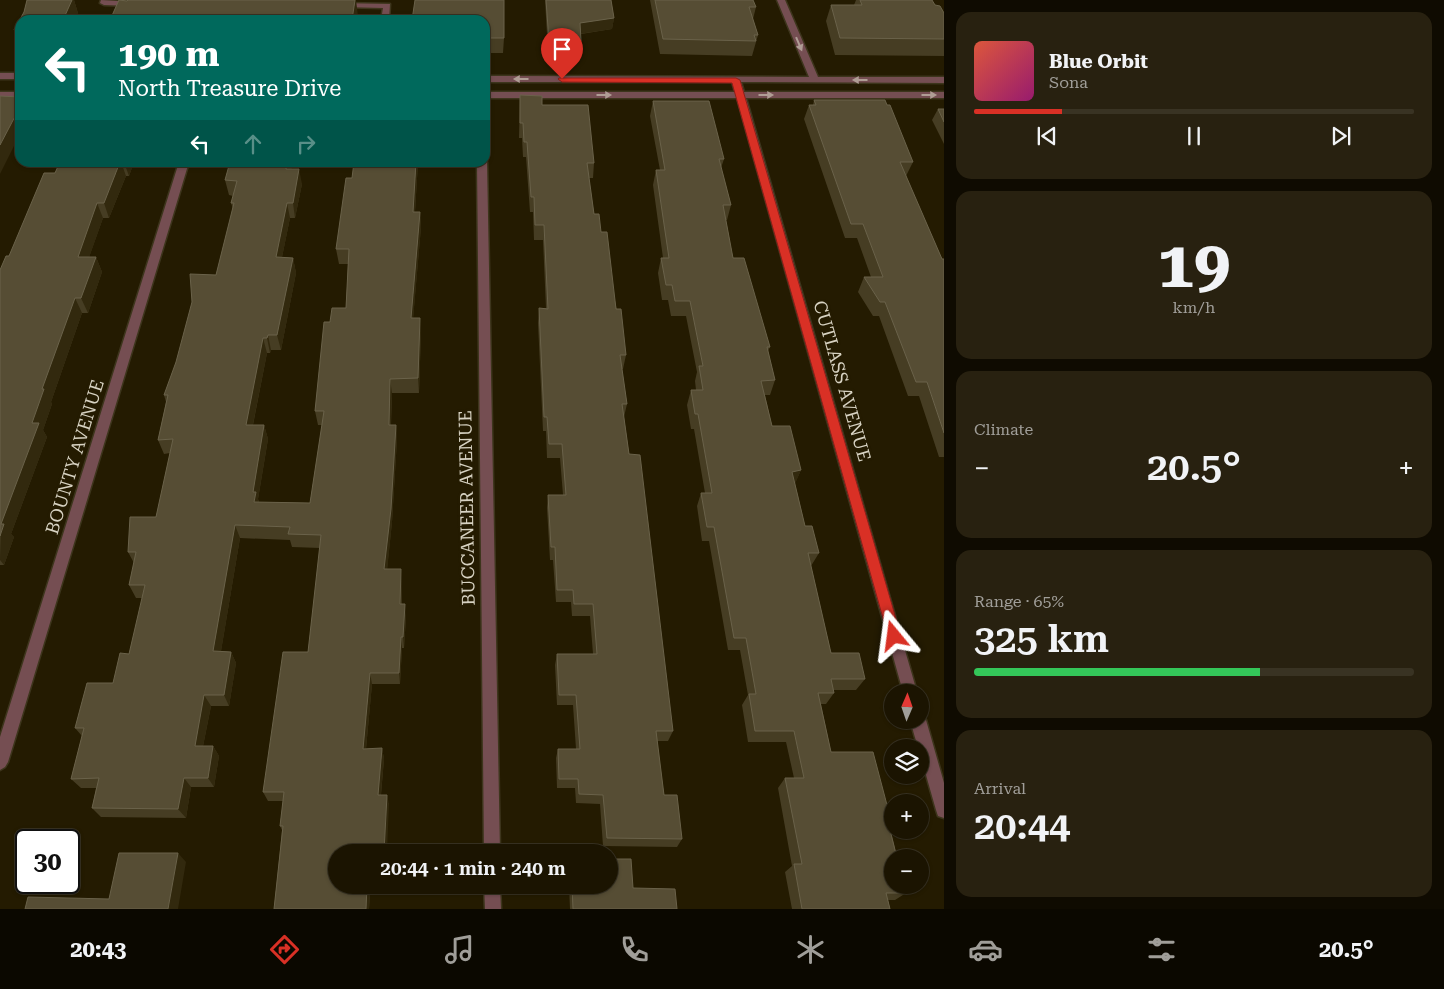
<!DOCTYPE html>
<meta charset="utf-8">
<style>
:root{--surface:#1b1401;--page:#282110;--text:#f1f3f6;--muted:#a09e99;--line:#393323;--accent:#d93025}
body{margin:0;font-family:"Roboto Serif",serif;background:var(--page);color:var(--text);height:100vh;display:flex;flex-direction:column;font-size:19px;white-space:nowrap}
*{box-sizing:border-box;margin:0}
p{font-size:16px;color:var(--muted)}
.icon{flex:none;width:28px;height:28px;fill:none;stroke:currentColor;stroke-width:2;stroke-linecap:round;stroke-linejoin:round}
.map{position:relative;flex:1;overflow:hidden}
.side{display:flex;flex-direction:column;gap:12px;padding:12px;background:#0f0b01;width:500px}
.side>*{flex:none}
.top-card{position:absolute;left:15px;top:15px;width:475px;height:152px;border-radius:15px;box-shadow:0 1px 4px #0004,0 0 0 1px var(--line);background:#00695c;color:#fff;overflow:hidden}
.needle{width:32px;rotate:2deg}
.fabs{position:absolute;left:884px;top:684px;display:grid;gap:10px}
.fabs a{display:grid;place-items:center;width:45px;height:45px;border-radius:50%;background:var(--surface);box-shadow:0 1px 4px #0004,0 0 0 1px var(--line);font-size:25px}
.speed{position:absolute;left:15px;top:829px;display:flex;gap:10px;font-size:25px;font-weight:700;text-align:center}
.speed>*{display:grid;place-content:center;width:65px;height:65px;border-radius:50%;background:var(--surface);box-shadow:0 1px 4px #0004,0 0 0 1px var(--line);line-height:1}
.speed .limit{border:2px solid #111;border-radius:8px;background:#fff;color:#111}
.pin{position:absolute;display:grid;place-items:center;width:42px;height:42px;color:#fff;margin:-51px -21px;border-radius:50% 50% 50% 0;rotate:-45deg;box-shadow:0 0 5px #0007}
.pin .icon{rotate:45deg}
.me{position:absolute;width:55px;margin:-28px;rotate:344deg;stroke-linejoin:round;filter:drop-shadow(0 0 4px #0008)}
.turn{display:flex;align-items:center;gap:18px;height:105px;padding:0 20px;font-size:22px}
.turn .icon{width:65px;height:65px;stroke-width:2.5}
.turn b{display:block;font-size:35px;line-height:42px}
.lanes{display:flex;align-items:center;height:48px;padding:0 20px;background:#0003;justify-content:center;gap:25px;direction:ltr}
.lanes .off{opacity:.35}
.big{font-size:38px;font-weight:600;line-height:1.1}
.side .card{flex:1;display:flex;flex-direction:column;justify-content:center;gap:8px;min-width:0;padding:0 18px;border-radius:15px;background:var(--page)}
.side .dial{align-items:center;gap:0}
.dial b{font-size:65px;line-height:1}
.song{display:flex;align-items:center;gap:15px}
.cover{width:60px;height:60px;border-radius:8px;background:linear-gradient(135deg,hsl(10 70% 55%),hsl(320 70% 35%))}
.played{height:5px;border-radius:2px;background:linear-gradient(90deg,var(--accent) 20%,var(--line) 20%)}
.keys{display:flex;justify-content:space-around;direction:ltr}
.heat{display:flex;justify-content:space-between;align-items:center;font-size:28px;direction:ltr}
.charge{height:8px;border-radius:4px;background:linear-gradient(90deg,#34c759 65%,var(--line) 0)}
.trip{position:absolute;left:328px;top:844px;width:290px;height:50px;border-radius:25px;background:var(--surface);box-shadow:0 1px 4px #0004,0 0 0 1px var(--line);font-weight:600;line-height:50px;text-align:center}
.tab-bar{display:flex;height:80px;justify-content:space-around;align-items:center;background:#0b0800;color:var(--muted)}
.tab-bar .icon{width:35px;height:35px}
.tab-bar .current{color:var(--accent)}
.tab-bar b{font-size:22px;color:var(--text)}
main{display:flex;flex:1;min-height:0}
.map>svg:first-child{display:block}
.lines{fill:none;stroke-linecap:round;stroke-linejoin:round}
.minor-casing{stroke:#3d351c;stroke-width:3}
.minor{fill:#754e52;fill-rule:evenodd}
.wall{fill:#463d23}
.shaded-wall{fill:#32290e}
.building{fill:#564d34;stroke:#6a624a}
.oneway{fill:#b09d95}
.route{fill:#d93025;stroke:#8d1f18}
.labels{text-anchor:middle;stroke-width:5;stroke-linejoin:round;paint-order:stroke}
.street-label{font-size:18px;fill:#d7d2c2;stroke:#241b01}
</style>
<main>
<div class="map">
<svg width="944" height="909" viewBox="0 0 944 909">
<rect width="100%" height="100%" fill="#241b01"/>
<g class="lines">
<defs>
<path id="minor" d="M101 0 134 2 138 4 134 6 104 5 100 3Z
M777 0H785L818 77H944V83L741 82 744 92H944V98H746L917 692H903L737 98H485V92H735L732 82H485V76L809 77Z
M339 3 390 4 389 20H381L383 8 342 7 338 5Z
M0 73H20V79H0Z
M0 92H20V98H0Z
M485 160 487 162 500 852H484L477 162H485Z
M179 162H189L8 762 5 767 0 770V737Z
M920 714 923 715 926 720 944 783V818L938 816 936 810 920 754V748H918L910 720H920Z
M484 885H500L501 909H485Z"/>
</defs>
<use href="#minor" class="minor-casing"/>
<use href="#minor" class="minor"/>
</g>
<path class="wall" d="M27 0H74L80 20H20V45L14 30 24 12Z
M545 0H611L614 18 612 29 581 34V41L580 52H548Z
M650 0H753L756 7 753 19 758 35 752 56 660 54Z
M856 0H932L935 5 944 13V56L835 55 826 21 831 5H854Z
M485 20 504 38 503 53H485Z
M520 95 542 105 594 163 593 178H589L594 214 601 232 626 355 623 369H622L627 404 624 417 629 454 673 731 668 741H657L664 795 682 839 677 847 603 846 600 804 576 803 575 788H557L556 758 558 749H576L573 705H557L555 665 557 654H593L590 616H572L571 602H556L553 560H550L547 508 548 495H563L560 458H547L546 431H543L538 323 539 308H546L543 240H534L533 212H530L526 157H523L522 138H519Z
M814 100 913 162 906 176 942 259H944V457H939L919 396H908L879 316H873L858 292 864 277H871L857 238H845L804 119 809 105H813Z
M653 101 724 159 721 168 731 205 727 220H726L733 258 770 347 768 351 775 380 770 395H765L772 426 801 470 795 483 805 526 819 553 811 566 831 653 865 679 856 690H833L834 693 826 704H821L831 752 892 824V830H894L891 832 906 893 895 900H888L890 909H792L785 872 792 866 778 788 785 778H794L786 742H748L742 705 748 695 740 650H728L709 541H702L697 506 701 493H705L694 429H691L687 405 691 390H696L695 381 697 372 686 316H671L668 300H662L658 273 661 258H663L653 185 656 170H660L650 116Z
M938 109H944V144L932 120Z
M60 162H134L129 176H126L109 218H103L89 257H96L102 272 88 313H82L51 402 52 404 43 430 47 437 11 534 14 537 4 565H0V270L9 256 55 173Z
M418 162 415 212H420L421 227 413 318 421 332 419 393H392L391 425H396L397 439 392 522 387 569 402 582V604L406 617 404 648H402L400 684H372L366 749 382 748 384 759 381 795 389 804 336 885H388V894L370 893 369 909H274L282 830 280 826 283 801H268L263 792 308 652 320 548 292 547 290 540 240 538 221 651 231 652 236 663 229 706H211L203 746H213L219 756 214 787H191L186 818 101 817 92 808 96 788H81L71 779 82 736 75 728 113 683 129 654 143 598H136L129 585 134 563 128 552 156 517 170 453 164 454 158 440 166 402 164 395 216 275 233 209 231 203 233 196 229 195 225 180 292 169 302 184 295 218H290L282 257 293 258 296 273 281 350H271L270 353H267L253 425H264L268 439 258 499 259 502 310 503 322 425H318L315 411 330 322 346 308 348 264H339L336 249 352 178Z
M569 885H609L633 888 677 909H570Z"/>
<path class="shaded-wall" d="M72 0H74L80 20H63Z
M355 0H356L358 16 357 20H352Z
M614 18 612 29 579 34 580 23Z
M20 107V134L0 174V145Z
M120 162H121L126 176 109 218 104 203Z
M124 162H134L129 176Z
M287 162H293L289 184 286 169Z
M416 162H418L414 227 413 212Z
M299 169 302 184 295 218 293 203Z
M97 203 103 218 84 272 78 257Z
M287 203 290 218 279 272 276 257Z
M420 212 421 227 412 332 411 318Z
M96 257 102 272 88 313 81 298Z
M293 258 296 273 281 350 277 335Z
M75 298 82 313 51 402 52 404 43 430 47 437 11 534 14 537 4 565 0 560 1 524 42 389Z
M420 318 421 332 419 393 418 378Z
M268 335 271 350 270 353 267 338Z
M263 338 267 353 250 439 246 425Z
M390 379 392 393 390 439 389 425Z
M264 425 268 439 258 499 260 506 254 502 253 492Z
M396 425 397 439 392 522 386 582 384 569Z
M801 470 795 484 792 472Z
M235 525 240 538 219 663 213 651Z
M401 569 402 582 401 617 400 604Z
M405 604 406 617 404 648 403 637Z
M401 637 402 648 400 684 399 673Z
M231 652 236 663 229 706 224 695Z
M370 673 372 684 365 759 363 749Z
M204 695 211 706 201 756 195 746Z
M213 746 219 756 214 787 208 778Z
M382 748 384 759 380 804 378 795Z
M184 778 191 787 186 818 178 809Z
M387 795 389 804 387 852H384Z
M178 853 186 862 178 909H168Z
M386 885H388V894L386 887Z
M367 886 370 893 369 909H366Z"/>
<path class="building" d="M27 0H72L63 20H20V30H14L24 12Z
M119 0 127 1 128 0H355L352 20H110Z
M415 0H504V38H485V20H412Z
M546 0H611L614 18 580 23 581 41H549Z
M655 0H753L756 7H749L758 35H754L756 41 663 39Z
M860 0H932L935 5 940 6 944 13V39L840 38 831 5H862Z
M520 95 542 96V105H588L594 163H587L594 214H599L601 232H607L616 309H621L626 355H620L627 404H622L629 454 640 455 673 731H656L664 795H677L682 839 607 838 603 795 579 794 578 779H559L558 749H580L576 695H559L557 654H597L593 604H574L573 590H557L555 547H551L548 495H566L562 444H549L547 417H544L539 308 548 309 544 225H535L534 197H531L527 142H524L523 123H520Z
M0 96 20 97V107L0 145Z
M814 100H885L887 105H890L913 162H900L942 259H944V433L927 382H916L885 302H880L864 277H883L863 224H851L809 105H816Z
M653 101H709L724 159H719L731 205H723L733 258H744L770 347H767L775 380 761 381 772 426H790L801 470 792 472 805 526H812L819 553H808L831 653H859L865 679H831L834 693H818L831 752H873L892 824V830H890L897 858H892V885H904L906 893H886L890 909H802L794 864H802L785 778H804L794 731H755L749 694H756L746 638H734L714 527H707L701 493H712L698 414H695L691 390H703L699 366H703L690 301H675L672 285H666L661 258H669L656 170H665Z
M938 109H944V122Z
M60 162H120L104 203H97L78 257H96L81 298H75L42 389H44L32 423H39L1 524H4L0 536V270L6 256H9L44 173H55Z
M230 162H287L286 169H299L293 203H287L276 257 293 258 277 335H268L267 338H263L246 425H264L253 492H256L254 502 310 503 324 411H315L324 322H330L332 308H346L349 249H336L346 178H352L354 162H416L413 212H420L411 318H420L418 378 390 379 389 425H396L391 509 384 569H401L400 604H405L403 637H401L399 673H370L363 749 382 748 378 795H387L384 852H336V885H386V887L367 886 366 909H274L283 826H280L284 792H263L283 652H308L321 535 288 534 290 527 235 525 213 651 231 652 224 695H204L195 746H213L208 778H184L178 809 92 808 99 778 71 779 84 728H75L87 683H113L120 653 129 654 145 585H129L136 552H128L130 517H156L173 439 158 440 168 395H164L176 362 192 302 190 274 216 275 234 203H231L237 181 225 180Z
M119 853H178L168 909H25L28 897 109 899Z
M609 859H631L633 888 675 889 677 909H573L572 885H609Z"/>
<defs><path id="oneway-solid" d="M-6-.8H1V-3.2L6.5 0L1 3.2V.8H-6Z" transform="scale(1.25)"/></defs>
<g class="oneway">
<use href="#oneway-solid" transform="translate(799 44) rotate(67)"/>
<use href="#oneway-solid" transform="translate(521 79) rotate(-180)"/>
<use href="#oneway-solid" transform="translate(860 80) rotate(180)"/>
<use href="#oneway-solid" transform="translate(604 95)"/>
<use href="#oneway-solid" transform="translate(766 95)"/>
<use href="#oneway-solid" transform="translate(929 95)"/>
</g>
<path class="route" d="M559 78H736L740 80 901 636 899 641 894 642 890 641 888 636 732 83 562 82 558 79Z"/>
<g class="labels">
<g class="street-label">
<text transform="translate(842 381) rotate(74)" y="6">CUTLASS AVENUE</text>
<text transform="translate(75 457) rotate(-73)" y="6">BOUNTY AVENUE</text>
<text transform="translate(467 508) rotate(-91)" y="6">BUCCANEER AVENUE</text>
</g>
</g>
</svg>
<div class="fabs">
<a><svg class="needle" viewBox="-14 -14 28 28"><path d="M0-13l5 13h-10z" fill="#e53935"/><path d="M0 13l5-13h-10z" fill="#a09e99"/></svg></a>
<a><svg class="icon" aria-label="layers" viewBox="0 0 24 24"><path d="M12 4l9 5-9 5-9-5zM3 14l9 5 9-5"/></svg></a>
<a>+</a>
<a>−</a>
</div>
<div class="speed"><div class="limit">30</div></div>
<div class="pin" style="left:562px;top:79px;background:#d93025"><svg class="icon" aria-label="arrive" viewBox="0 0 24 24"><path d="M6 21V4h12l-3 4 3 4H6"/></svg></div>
<svg class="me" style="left:894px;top:636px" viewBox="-20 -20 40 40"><path d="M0-17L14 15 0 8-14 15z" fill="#d93025" stroke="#fff" stroke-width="4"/></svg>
<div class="trip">20:44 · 1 min · 240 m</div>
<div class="top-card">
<div class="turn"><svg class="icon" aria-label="left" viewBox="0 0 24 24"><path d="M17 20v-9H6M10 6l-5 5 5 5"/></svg><div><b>190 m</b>North Treasure Drive</div></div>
<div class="lanes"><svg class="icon" aria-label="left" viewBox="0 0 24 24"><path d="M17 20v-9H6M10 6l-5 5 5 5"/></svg><svg class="icon off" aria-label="ahead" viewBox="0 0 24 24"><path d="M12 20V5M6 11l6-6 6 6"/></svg><svg class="icon off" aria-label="right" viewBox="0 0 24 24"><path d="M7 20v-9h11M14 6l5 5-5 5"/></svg></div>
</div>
</div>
<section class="side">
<div class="card">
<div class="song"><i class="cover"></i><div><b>Blue Orbit</b><p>Sona</p></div></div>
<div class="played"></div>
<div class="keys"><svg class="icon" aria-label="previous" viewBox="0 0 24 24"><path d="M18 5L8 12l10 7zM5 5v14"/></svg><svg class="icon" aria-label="pause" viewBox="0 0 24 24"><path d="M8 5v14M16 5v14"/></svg><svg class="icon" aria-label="next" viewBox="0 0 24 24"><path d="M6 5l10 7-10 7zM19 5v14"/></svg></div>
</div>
<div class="card dial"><b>19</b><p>km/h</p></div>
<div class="card"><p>Climate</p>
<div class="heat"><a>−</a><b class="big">20.5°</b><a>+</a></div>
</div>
<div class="card"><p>Range · 65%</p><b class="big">325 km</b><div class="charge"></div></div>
<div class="card"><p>Arrival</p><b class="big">20:44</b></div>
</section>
</main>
<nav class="tab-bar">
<b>20:43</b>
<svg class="icon current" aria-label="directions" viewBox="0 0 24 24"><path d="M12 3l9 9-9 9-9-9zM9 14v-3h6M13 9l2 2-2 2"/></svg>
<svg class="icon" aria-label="music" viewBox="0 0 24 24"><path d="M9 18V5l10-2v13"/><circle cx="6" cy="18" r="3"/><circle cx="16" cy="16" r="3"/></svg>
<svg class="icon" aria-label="phone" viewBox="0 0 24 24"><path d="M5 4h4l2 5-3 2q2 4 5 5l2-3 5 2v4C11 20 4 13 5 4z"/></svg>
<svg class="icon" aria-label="climate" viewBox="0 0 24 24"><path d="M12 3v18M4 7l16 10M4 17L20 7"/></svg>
<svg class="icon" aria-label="car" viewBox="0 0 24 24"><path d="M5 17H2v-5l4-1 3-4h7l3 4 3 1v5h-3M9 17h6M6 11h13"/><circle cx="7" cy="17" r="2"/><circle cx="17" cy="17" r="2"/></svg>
<svg class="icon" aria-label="filters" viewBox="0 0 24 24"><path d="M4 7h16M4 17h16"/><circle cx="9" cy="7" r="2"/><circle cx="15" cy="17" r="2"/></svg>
<b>20.5°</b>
</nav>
